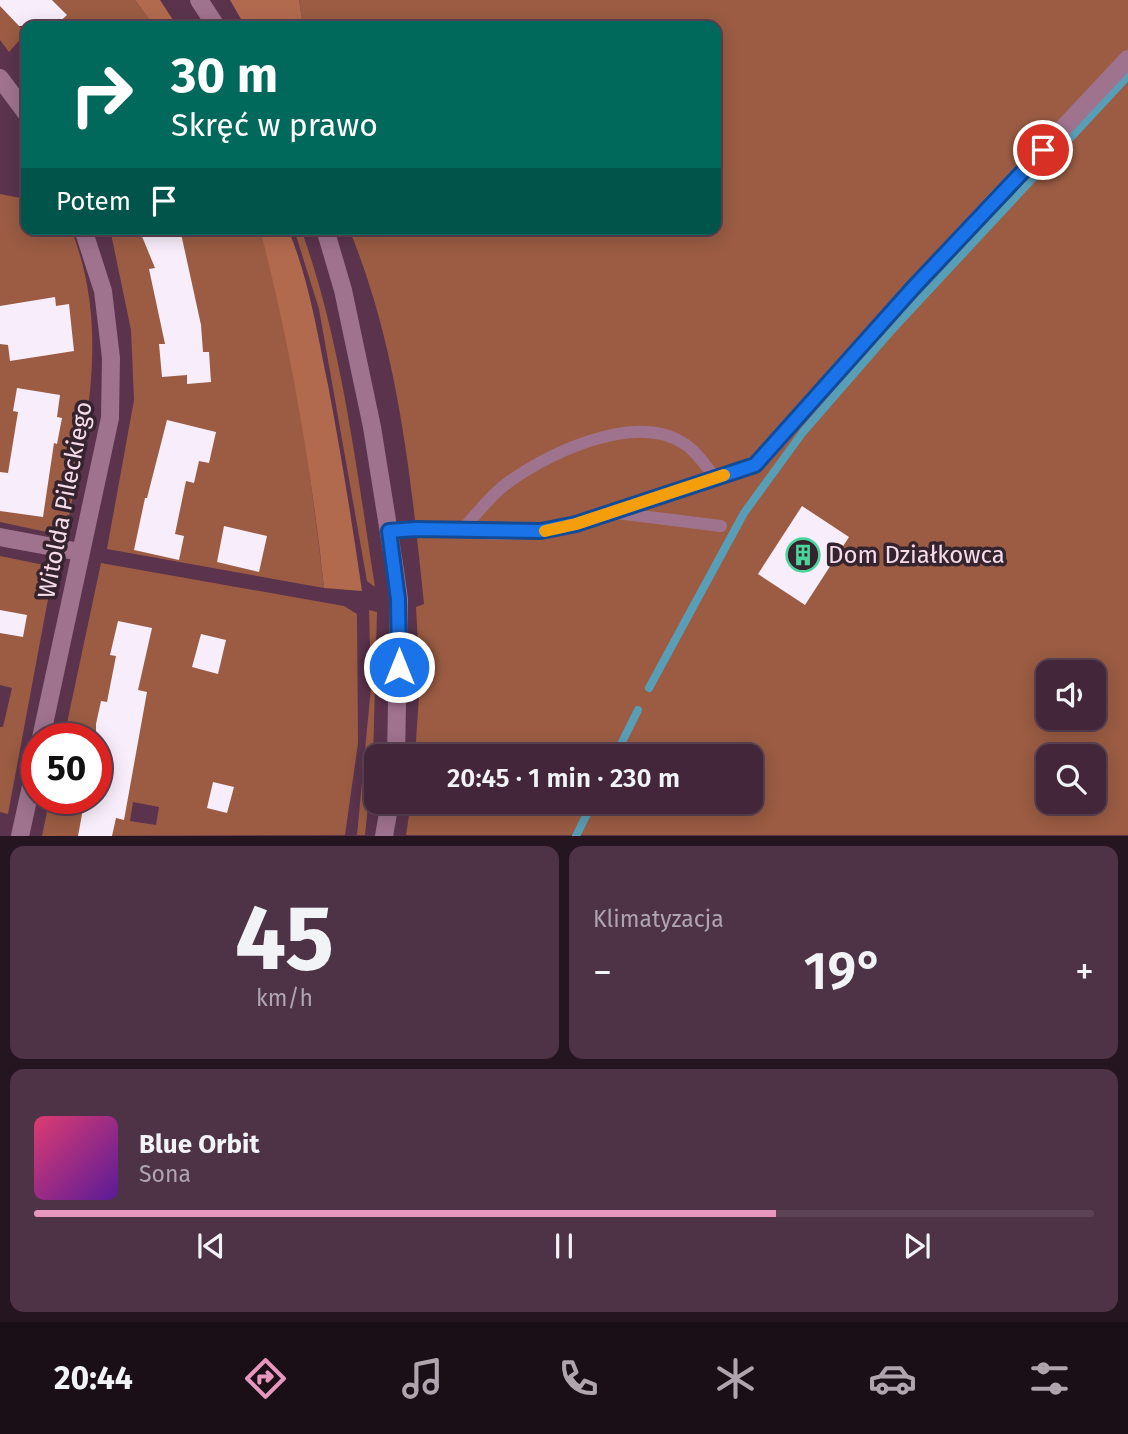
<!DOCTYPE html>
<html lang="pl">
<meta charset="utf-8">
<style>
:root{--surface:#44263a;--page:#4e3245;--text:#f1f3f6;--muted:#afa5af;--line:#5c4354;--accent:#e797bd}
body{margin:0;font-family:"Fira Sans",sans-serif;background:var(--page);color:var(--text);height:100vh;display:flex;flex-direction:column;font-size:26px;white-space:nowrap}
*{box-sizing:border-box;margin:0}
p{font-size:23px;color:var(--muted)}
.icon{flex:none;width:38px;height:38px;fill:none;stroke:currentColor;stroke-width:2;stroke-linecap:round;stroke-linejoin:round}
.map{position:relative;height:836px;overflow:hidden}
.details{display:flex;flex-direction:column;gap:10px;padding:10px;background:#251520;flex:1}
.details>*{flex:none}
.top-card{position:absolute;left:21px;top:21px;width:700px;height:214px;border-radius:14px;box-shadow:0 4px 18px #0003,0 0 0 2px var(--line);background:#00695c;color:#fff;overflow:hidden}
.buttons{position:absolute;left:1036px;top:660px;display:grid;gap:14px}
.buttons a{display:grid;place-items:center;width:70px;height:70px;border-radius:14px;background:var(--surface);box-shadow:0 4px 18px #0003,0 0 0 2px var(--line);font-size:35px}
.speed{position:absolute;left:21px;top:723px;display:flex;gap:14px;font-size:35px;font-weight:700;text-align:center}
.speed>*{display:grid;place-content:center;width:91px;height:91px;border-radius:50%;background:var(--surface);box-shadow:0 4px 18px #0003,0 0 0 2px var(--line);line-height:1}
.speed .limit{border:10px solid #d22;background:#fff;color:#111}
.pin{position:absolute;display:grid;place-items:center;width:60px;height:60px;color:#fff;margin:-30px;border:4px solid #fff;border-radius:50%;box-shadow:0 2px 7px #0007}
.me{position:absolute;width:77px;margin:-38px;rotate:0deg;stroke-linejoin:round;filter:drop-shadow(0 0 5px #0008)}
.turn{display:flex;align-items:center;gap:24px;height:147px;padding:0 35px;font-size:32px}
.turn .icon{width:91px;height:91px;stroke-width:2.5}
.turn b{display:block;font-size:49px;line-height:60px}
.then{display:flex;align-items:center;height:66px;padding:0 35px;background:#0003;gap:14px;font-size:26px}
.big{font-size:52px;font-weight:600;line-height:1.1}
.details .tile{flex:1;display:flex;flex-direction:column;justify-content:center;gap:10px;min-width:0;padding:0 24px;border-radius:14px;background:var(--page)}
.details .dial{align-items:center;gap:0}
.dial b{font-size:91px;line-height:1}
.song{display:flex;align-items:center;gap:21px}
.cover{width:84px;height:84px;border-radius:10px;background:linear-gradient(135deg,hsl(340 70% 55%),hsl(270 70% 35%))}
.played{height:7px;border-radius:4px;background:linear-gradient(90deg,var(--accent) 70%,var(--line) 70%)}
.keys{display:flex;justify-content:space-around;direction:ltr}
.heat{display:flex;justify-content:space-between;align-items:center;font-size:38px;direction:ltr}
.details .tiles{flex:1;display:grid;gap:10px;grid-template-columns:1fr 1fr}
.tile:last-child{grid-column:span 2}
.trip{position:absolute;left:364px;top:744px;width:399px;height:70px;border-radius:14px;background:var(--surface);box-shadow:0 4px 18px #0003,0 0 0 2px var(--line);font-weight:600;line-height:70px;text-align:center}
.tab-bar{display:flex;height:112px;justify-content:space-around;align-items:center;background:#1b0f17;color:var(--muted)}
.tab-bar .icon{width:49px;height:49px}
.tab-bar .on{color:var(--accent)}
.tab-bar b{font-size:32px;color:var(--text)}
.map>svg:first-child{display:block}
.green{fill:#9b5c43;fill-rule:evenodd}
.forest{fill:#b16a4e}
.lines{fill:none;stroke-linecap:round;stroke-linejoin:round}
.stream{stroke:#599eb7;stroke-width:8}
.building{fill:#f8edfa}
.service{stroke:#9f728e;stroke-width:12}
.minor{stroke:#9f728e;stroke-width:18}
.secondary{stroke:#9f728e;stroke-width:18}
.route-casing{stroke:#114b97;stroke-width:18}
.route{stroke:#1a73e8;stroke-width:12}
.slow{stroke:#f59e0b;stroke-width:12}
.labels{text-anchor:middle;stroke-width:7;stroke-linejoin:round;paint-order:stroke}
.street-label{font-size:24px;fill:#f6dceb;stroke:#35232e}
.poi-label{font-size:24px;fill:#f6dceb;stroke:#35232e;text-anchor:start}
</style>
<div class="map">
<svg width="1128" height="836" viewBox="0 0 1128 836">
<rect width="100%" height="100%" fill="#5b334d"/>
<path class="green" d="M0 0 2 8 26 33 9 52 0 40Z
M52 0H135L154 26H55L66 15Z
M299 0H1128V835H406L411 802H751V756H415L420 681 416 607 424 604C411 478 398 347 349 229H716V26H303ZM1048 672H1094V718H1048ZM1048 756H1094V802H1048Z
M0 194 26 199V229H71C111 330 86 426 67 527L56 534 0 522Z
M110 229H261C294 347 310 467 324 588L107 549 134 400 131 330Z
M294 229H301C342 343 356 467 375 587L367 581 319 309Z
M0 556 54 567 8 814 0 812V727H3L12 688 0 685Z
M101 563 344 606 357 614 358 743 345 835 42 836 49 802 65 804 66 798H93L126 804 96 738 64 737ZM133 802 159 807 156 825 130 821Z
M369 610 377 612 373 759 365 835H357L371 687Z"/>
<path class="forest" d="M135 0H160L177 26H154Z
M230 0H299L303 26H245Z
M260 229H288C309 279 317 332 328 385 341 454 352 522 362 591L324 588C311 466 291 348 260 229Z"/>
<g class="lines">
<path class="stream" d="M649 688 744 513 803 432 890 332 1128 76
M615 756 638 710
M576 836 593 802"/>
</g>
<path class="building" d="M0 0H52L67 15 55 26H19L0 6Z
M139 229H180L201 325 203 352H209L211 382 187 384V375L162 377 159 344H165L149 269 155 268Z
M55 297 56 306 69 304 74 351 10 361 8 345 0 344V306Z
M17 388 60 395 57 417 62 418 57 444 54 443 43 517 0 511V472L8 473 18 412 13 411Z
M167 420 216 432 209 463 199 461 194 483 186 481 175 534 184 536 179 560 134 550 145 498H147Z
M802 506 849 537 805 605 758 574Z
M224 526 267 536 259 572 217 562Z
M0 610 27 615 23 637 0 633Z
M118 621 152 628 138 690 147 692 124 820 116 818 112 836H78L85 798H96V724L101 701 107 702 116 656 110 655Z
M201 634 226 640 218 674 192 667Z
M213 782 234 787 227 813 207 808Z"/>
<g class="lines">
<path class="service" d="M617 513 721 526
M389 531C440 527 494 539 545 531 612 520 689 487 755 465
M461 531C474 517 487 500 501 488 542 455 634 411 683 443 696 450 706 467 716 478"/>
<path class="minor" d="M0 78 26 113
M755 465 913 288 1128 59
M0 537 80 552
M41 738 110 418 111 358 103 291 83 229
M20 836 37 759"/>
<path class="secondary" d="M199 0 216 26
M325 229 343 290 372 427 394 564 399 599 396 756
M384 836 390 802"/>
</g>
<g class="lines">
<defs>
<path id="route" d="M399 667 398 599 389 531 416 529 541 531 576 524 755 465 913 288 1043 150"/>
</defs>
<use href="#route" class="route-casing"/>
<use href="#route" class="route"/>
<path class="slow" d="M545 531 576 524 724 475"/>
</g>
<defs>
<symbol id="building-ring" viewBox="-11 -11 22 22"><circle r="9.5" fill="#35232e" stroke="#4bd49b" stroke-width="1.5"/><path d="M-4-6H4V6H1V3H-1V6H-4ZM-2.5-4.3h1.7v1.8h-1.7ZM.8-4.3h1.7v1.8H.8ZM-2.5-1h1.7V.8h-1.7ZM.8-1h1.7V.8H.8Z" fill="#4bd49b"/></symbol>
</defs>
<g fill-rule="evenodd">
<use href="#building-ring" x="784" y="536" width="38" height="38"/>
</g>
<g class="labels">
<g class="street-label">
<text transform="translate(65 500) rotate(-79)" y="8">Witolda Pileckiego</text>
</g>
<g class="poi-label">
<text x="828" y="563">Dom Działkowca</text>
</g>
</g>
</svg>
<div class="buttons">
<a><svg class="icon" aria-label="sound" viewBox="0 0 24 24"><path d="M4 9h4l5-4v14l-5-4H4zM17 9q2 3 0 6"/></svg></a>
<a><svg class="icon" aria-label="search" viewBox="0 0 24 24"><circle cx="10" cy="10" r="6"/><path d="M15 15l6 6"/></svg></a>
</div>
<div class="speed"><div class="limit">50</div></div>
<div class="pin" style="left:1043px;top:150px;background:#d93025"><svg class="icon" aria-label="arrive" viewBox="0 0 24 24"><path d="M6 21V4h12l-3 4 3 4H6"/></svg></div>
<svg class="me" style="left:399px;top:667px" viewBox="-20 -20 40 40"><circle r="17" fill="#1a73e8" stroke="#fff" stroke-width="3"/><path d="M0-11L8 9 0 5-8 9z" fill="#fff"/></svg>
<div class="trip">20:45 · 1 min · 230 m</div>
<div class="top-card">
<div class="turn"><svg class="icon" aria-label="right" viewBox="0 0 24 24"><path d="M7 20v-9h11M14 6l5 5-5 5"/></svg><div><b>30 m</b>Skręć w prawo</div></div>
<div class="then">Potem<svg class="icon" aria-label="arrive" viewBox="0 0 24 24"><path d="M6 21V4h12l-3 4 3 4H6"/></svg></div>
</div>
</div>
<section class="details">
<div class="tiles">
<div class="tile dial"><b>45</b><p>km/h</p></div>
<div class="tile"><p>Klimatyzacja</p>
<div class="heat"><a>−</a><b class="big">19°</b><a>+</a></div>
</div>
<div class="tile">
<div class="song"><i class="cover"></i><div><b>Blue Orbit</b><p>Sona</p></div></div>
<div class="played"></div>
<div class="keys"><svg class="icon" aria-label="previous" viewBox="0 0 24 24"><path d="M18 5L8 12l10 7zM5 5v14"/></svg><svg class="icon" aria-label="pause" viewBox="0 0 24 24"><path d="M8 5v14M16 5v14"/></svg><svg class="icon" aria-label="next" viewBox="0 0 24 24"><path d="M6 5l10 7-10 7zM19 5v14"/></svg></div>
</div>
</div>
</section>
<nav class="tab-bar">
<b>20:44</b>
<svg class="icon on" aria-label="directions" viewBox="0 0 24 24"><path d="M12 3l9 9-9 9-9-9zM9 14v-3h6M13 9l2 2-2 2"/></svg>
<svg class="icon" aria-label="music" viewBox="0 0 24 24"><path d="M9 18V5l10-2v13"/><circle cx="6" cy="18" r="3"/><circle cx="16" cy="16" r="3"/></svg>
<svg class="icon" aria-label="phone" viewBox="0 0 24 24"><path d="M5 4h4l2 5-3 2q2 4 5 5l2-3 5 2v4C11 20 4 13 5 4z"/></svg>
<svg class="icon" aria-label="climate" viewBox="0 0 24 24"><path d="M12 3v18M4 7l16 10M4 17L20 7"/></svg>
<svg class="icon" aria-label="car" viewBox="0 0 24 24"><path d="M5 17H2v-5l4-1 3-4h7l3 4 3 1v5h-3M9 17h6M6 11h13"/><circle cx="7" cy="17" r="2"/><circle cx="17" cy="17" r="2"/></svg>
<svg class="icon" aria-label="filters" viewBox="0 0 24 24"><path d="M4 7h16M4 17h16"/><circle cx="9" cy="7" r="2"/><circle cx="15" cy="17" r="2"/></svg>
</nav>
